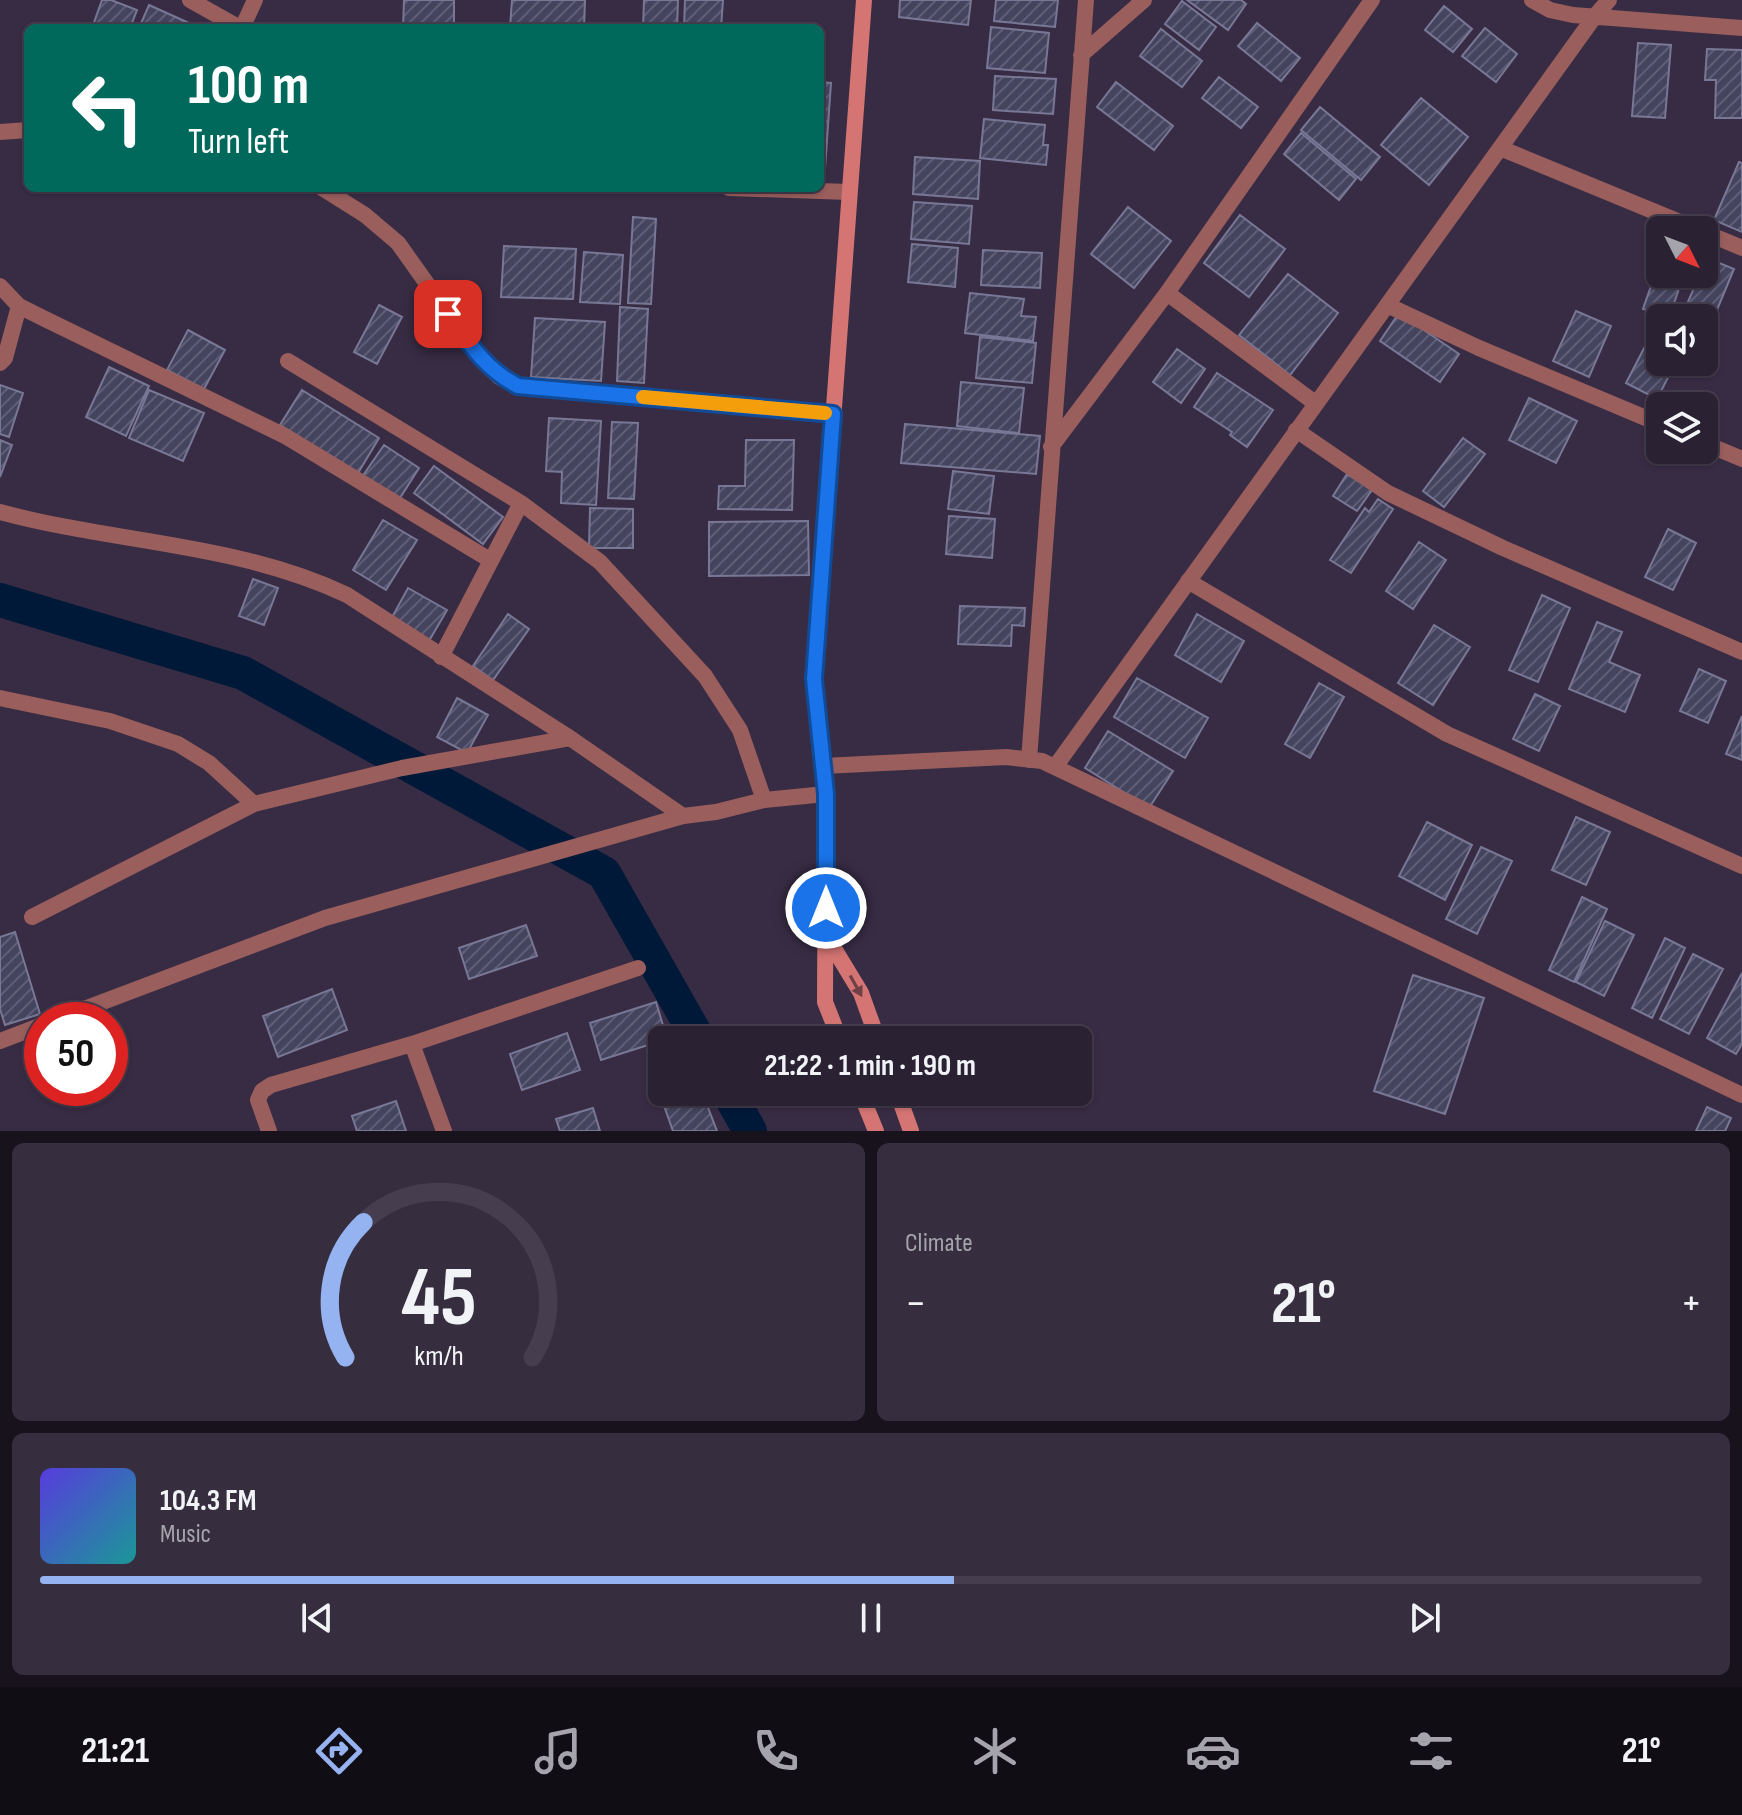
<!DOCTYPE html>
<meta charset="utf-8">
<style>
:root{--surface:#2a2133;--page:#362e3f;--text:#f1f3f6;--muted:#a5a3ac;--line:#463e4e;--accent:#95b2f1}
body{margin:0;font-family:"Sofia Sans Condensed",sans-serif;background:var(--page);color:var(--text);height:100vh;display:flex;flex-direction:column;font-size:30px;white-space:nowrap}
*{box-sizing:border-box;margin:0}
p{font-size:26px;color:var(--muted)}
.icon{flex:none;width:44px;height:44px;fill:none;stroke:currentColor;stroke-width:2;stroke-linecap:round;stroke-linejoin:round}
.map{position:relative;height:1131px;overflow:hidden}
.side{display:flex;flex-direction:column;gap:12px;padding:12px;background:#17121c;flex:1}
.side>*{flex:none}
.top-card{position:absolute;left:24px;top:24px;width:800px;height:168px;border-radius:12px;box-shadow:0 2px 6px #0004,0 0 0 2px var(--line);background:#00695c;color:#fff;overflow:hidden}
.needle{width:52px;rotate:132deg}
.tools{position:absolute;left:1646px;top:216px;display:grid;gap:16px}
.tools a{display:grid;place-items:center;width:72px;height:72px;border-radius:12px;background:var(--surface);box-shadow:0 2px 6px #0004,0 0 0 2px var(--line);font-size:40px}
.speed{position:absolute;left:24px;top:1002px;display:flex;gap:16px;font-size:40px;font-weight:700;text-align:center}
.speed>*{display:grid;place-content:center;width:104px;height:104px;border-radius:50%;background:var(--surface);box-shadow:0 2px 6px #0004,0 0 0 2px var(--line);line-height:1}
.speed .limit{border:12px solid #d22;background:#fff;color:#111}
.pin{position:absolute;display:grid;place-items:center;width:68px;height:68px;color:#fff;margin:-34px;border-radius:16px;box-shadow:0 4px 12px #0006}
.me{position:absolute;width:88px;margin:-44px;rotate:0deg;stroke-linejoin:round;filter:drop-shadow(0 0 6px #0008)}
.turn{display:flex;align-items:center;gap:28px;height:168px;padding:0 32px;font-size:36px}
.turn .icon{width:104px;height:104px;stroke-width:2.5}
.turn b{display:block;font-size:56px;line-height:68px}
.big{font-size:60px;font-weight:700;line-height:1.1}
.side .tile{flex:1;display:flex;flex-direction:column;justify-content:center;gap:12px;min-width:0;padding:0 28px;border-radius:12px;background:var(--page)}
.side .dial{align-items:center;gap:0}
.dial svg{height:208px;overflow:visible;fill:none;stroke:var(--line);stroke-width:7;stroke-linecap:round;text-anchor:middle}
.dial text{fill:var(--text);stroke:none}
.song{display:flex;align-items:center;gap:24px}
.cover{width:96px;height:96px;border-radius:12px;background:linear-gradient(135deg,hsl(250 70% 55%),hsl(180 70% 35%))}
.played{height:8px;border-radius:4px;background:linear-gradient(90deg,var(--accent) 55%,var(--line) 55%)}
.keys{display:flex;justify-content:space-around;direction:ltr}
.heat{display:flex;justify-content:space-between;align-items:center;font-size:44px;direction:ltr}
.side .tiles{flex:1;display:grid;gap:12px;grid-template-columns:1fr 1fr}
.tile:last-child{grid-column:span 2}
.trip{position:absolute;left:648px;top:1026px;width:444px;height:80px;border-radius:12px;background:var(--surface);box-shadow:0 2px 6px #0004,0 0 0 2px var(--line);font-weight:700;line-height:80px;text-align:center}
.tabs{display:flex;height:128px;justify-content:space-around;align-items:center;background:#110d14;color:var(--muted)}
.tabs .icon{width:56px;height:56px}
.tabs .on{color:var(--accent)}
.tabs b{font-size:36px;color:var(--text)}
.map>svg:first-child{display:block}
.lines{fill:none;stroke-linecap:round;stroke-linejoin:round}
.canal{stroke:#001939;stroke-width:34}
.building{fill:url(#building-hatch);stroke:#787896;stroke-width:2}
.service{stroke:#9a5e5c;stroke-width:16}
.minor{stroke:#9a5e5c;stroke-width:16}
.tertiary{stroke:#9a5e5c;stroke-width:16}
.secondary{stroke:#d47573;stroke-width:16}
.oneway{fill:#6f4146}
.route-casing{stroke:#114b97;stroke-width:20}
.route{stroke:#1a73e8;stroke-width:14}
.slow{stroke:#f59e0b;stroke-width:14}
</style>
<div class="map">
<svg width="1742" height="1131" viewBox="0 0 1742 1131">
<defs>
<pattern id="building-hatch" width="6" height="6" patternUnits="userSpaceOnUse" patternTransform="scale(2)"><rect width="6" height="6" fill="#44445f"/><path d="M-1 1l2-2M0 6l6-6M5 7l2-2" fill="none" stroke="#5f5e76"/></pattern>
</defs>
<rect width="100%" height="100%" fill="#382c44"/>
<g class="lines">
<path class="canal" d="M0 600 243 673 604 873 699 1040
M728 1092 750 1131"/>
</g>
<path class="building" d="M102 0H111L137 10 130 28H92Z
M404 0H454V28H403Z
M512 0H585L584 28H510Z
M644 0H678L677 28H643Z
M685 0H723L721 28H684Z
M900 0H971L968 25 899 17Z
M996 0H1058L1055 27 994 21Z
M1187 0H1241L1246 4 1228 30Z
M1182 1 1216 27 1199 50 1165 24Z
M149 5 200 28H139Z
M1444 6 1472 29 1453 52 1425 30Z
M1257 23 1300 58 1281 81 1238 46Z
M991 27 1049 33 1045 73 987 68Z
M1485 28 1517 54 1496 82 1462 56Z
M1161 29 1202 61 1182 87 1140 56Z
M1638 43 1671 45 1665 118 1632 116Z
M1707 49 1742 50V118H1715L1716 80H1705Z
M995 76 1056 79 1053 114 993 110Z
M1219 77 1258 107 1241 128 1202 98Z
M820 82 831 83 825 169H820Z
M1116 82 1173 126 1154 150 1097 107Z
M1421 98 1468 137 1429 185 1381 145Z
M1320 107 1380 157 1361 180 1301 130Z
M984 119 1045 125 1043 145H1048L1046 165 980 158Z
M1301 133 1356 179 1339 200 1284 154Z
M915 157 980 161 978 199 913 194Z
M1739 162 1742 163V232L1714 220Z
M914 202 972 206 969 244 911 239Z
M1128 207 1171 241 1134 288 1091 254Z
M1240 215 1285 249 1249 297 1204 263Z
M633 217 656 219 651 304 628 303Z
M912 244 958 248 955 287 908 282Z
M504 246 576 249 573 299 501 297Z
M983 250 1042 253 1040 288 981 285Z
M584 252 623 255 620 304 580 302Z
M1707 258 1734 269 1704 341V318H1681L1700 274H1704Z
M1660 260V274H1684L1669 318 1643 309Z
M1288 274 1338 313 1290 375 1239 335Z
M970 293 1024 299 1021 316 1036 317 1033 341 965 333Z
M379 305 402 317 377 364 354 352Z
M620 307 648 309 644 383 617 381Z
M1576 311 1611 326 1589 377 1553 361Z
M1399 313 1459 354 1440 382 1380 341Z
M535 318 605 322 601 381 531 377Z
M188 330 225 350 204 389 167 370Z
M1653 331 1660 335V362H1676L1657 399 1626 383Z
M980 337 1036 343 1032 383 976 378Z
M1177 349 1205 369 1181 403 1153 382Z
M109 367 149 386 126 436 86 417Z
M1217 373 1273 410 1247 447 1230 435 1232 432 1194 407Z
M961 382 1024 388 1019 433 957 426Z
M0 385 23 393 9 437 0 434Z
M149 390 204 413 183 461 129 438Z
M302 390 379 438 358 473 280 425Z
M1529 398 1577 421 1556 463 1509 440Z
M549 418 601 421 596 505 561 503 562 472 546 471Z
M612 422 638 423 634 499 608 498Z
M905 424 1040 436 1036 474 901 463Z
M1463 438 1485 454 1444 507 1423 491Z
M0 440 12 445 0 477Z
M746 440H794L792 510 718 509 719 486H745Z
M384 445 419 468 398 501 362 477Z
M434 466 503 517 483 544 414 493Z
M953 471 994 476 989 514 948 509Z
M1347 474 1372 490 1357 511 1333 496Z
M1378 499 1393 509 1351 573 1330 560 1365 508 1369 512Z
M590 508 633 509V548H589Z
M949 516 995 519 992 558 946 554Z
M383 520 417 540 386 590 353 570Z
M808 521 809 575 709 576V522Z
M1668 529 1696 543 1673 590 1645 577Z
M1419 542 1446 560 1413 609 1386 591Z
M253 579 278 588 264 625 239 616Z
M408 588 447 610 429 641 391 619Z
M1542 595 1570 608 1538 682 1509 670Z
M960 606 1025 608 1024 626 1012 625 1011 646 958 644Z
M508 614 529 629 493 680 473 666Z
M1197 614 1244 641 1221 682 1175 655Z
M1597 622 1622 632 1609 662 1640 675 1625 712 1569 689Z
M1434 625 1470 647 1433 705 1398 683Z
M1699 669 1726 681 1708 723 1680 711Z
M1137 678 1208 718 1185 758 1114 717Z
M1319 683 1344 697 1310 758 1285 744Z
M1535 694 1560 706 1539 751 1513 739Z
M457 698 488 715 467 753 437 737Z
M1742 716V760L1726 754Z
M1108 731 1173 771 1149 808 1085 768Z
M1576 817 1610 832 1586 885 1552 870Z
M1427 822 1472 845 1445 900 1399 876Z
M1481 847 1512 861 1477 934 1446 919Z
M1582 897 1607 909 1574 982 1549 970Z
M1605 921 1634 935 1604 996 1576 982Z
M526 925 537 956 469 979 459 948Z
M15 932 40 1014 5 1025 0 1009V937Z
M1665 938 1685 948 1652 1018 1632 1008Z
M1693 954 1723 969 1689 1034 1660 1019Z
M1742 973V1044L1736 1054 1707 1038Z
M1413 975 1484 998 1445 1114 1374 1091Z
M332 989 347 1030 278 1057 263 1016Z
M656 1002 667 1039 601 1060 590 1023Z
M567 1033 580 1070 522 1090 510 1054Z
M662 1072V1092H702L717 1131H673L653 1075Z
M396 1101 406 1131H357L352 1116Z
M1707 1107 1731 1118 1725 1131H1696Z
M593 1108 600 1131H560L556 1119Z"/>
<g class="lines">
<path class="service" d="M412 1044 444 1131
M269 1131 258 1100 262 1091 271 1085 412 1044 638 968"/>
<path class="minor" d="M190 0 240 28
M1532 0 1550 10 1573 15 1742 28
M242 28 255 0
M1081 55 1144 0
M0 132 28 130
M1500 148 1699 230
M322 188 365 215 398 243 482 361 499 377 518 386 833 414
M729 188 849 192
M1704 232 1742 248
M0 286 19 306 45 319 285 436 490 560
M1167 293 1315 403
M1387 305 1479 348 1660 424
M288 361 521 503 600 562 705 676 740 730 764 800
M0 363 5 358 19 306
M1296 430 1388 493 1503 548 1742 652
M1704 443 1742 459
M1051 447 1167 293 1372 0
M0 512C114 543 238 543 347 595L570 738 683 816
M1188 581 1447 734 1742 866
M441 657 521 503
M0 698 110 721 178 744 209 763 254 804
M1029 760 1086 0
M823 766 1006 757 1042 761 1742 1095
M1055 767 1595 16 1609 0
M32 917 254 804 402 768 570 738"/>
<path class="tertiary" d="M55 1020 325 918 683 816 716 812 764 800 826 794
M0 1041 42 1025"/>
<path class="secondary" d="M827 937 861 993 878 1040
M840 1040 825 1002 826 794 814 679 864 0
M860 1092 876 1131
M897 1092 911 1131"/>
</g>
<defs><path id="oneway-solid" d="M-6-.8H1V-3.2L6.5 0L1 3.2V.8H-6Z" transform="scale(2)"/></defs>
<use class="oneway" href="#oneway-solid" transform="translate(856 986) rotate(61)"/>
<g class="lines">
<defs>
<path id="route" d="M448 314C469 343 485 369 518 386L833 414 814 679 826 794V908"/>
</defs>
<use href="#route" class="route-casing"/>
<use href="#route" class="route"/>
<path class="slow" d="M643 397 825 413"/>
</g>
</svg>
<div class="tools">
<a><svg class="needle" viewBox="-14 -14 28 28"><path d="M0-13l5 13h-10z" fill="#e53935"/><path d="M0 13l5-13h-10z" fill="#a5a3ac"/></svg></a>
<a><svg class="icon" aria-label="sound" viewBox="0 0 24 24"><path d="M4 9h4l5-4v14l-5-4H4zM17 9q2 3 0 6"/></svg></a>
<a><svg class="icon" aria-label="layers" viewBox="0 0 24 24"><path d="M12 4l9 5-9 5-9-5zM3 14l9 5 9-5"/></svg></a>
</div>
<div class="speed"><div class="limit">50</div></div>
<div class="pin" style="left:448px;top:314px;background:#d93025"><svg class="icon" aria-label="arrive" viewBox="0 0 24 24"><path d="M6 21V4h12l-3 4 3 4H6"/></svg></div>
<svg class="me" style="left:826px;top:908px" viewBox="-20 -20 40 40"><circle r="17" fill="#1a73e8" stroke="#fff" stroke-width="3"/><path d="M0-11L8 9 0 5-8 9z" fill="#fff"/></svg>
<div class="trip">21:22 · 1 min · 190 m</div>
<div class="top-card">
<div class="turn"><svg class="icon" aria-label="left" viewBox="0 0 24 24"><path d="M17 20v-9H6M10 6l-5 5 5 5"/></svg><div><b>100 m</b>Turn left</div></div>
</div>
</div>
<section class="side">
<div class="tiles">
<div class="tile dial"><svg viewBox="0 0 100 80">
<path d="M14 69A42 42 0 1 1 86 69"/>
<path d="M14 69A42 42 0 0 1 21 17" stroke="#95b2f1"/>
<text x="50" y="56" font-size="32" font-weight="700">45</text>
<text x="50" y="72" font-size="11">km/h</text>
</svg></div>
<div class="tile"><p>Climate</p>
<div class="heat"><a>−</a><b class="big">21°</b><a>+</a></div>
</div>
<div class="tile">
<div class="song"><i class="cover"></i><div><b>104.3 FM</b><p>Music</p></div></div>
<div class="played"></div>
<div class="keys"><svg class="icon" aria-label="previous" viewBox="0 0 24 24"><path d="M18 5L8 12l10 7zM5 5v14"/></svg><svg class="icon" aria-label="pause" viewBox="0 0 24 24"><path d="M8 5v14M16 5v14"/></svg><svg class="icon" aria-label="next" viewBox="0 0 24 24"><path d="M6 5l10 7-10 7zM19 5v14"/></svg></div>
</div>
</div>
</section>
<nav class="tabs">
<b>21:21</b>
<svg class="icon on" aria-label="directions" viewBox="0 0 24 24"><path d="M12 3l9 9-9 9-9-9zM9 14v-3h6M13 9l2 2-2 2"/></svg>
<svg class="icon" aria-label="music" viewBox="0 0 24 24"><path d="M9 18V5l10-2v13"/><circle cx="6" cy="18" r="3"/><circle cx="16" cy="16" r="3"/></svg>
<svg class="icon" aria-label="phone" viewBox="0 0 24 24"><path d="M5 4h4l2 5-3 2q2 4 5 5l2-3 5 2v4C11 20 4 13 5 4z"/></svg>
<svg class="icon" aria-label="climate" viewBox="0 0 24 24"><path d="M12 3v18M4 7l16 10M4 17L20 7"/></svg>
<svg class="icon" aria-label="car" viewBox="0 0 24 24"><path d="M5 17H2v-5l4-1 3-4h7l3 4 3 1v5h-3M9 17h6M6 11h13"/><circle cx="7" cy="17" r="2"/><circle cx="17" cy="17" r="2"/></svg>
<svg class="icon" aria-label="filters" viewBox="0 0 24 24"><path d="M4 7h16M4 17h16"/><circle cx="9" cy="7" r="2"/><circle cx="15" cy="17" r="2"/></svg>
<b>21°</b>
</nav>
